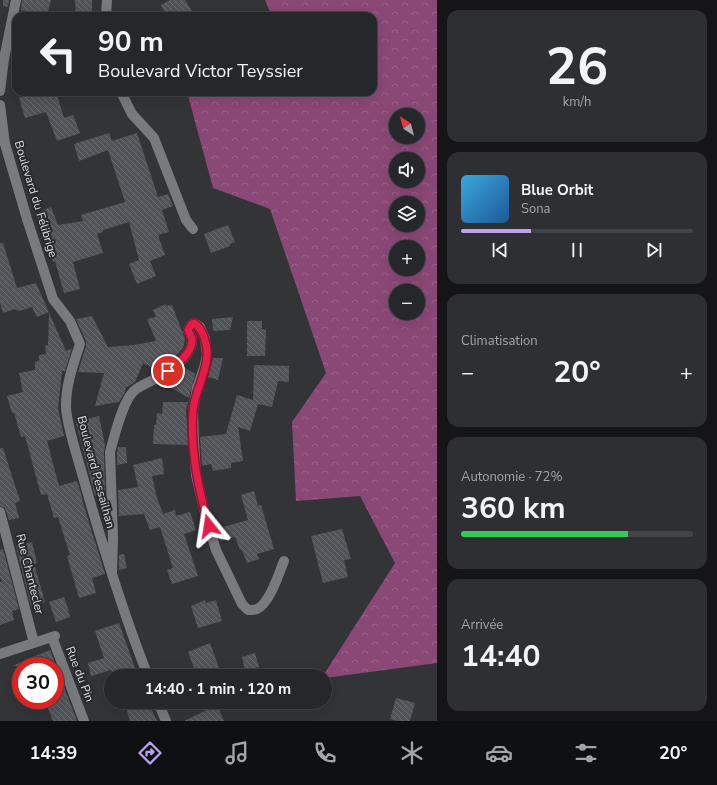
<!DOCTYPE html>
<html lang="fr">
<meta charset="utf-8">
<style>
:root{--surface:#26272a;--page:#2e2f32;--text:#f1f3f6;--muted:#a4a5a8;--line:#424447;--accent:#bca0f2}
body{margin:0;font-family:"Nunito Sans",sans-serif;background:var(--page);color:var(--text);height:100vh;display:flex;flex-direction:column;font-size:15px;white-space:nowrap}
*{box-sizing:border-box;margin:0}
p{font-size:13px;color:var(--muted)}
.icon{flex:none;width:22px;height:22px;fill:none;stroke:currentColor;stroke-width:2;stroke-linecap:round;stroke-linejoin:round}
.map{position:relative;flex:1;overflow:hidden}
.drawer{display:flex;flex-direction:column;gap:10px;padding:10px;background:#151517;width:280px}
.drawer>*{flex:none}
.hud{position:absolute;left:12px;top:12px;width:365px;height:84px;border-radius:12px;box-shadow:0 4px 16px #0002,0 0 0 1px var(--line);background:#26272a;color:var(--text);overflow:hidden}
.needle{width:26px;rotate:324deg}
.controls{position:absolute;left:389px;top:108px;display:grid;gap:8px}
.controls a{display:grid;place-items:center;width:36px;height:36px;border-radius:50%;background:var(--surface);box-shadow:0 4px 16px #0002,0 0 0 1px var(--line);font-size:20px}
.speed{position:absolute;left:12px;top:657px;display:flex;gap:8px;font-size:20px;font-weight:700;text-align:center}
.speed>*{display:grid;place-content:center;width:52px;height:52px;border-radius:50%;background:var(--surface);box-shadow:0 4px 16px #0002,0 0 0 1px var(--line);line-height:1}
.speed .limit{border:6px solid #d22;background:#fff;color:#111}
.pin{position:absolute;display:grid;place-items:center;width:34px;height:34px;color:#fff;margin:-17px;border:2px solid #fff;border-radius:50%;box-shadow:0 1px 4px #0007}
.me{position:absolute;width:44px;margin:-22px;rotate:345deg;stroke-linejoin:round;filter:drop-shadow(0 0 3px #0008)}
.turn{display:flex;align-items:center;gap:14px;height:84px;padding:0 20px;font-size:18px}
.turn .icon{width:52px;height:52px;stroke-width:2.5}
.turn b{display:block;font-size:28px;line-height:34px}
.big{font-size:30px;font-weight:700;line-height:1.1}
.drawer .card{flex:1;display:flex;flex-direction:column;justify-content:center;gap:6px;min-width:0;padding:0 14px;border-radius:12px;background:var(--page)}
.drawer .dial{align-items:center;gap:0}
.dial b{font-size:52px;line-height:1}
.song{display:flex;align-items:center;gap:12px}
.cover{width:48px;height:48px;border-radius:6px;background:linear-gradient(135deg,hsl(200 70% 55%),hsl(210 70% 35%))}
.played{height:4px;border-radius:2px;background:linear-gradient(90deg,var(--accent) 30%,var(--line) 30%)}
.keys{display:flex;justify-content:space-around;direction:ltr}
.heat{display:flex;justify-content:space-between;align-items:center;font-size:22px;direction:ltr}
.charge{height:6px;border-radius:3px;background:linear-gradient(90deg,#34c759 72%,var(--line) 0)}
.trip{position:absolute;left:104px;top:669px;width:228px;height:40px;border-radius:20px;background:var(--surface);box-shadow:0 4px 16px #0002,0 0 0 1px var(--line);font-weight:700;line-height:40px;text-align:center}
.tab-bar{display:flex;height:64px;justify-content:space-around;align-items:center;background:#0f1011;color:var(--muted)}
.tab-bar .icon{width:28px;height:28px}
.tab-bar .active{color:var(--accent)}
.tab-bar b{font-size:18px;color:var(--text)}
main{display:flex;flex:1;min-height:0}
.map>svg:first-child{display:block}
.forest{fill:url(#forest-crowns);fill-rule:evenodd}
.building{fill:url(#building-back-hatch)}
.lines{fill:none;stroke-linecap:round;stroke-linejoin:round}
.minor{stroke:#797a7f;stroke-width:10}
.route-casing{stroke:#92132f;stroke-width:10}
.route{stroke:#e11d48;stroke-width:7}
.labels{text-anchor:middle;stroke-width:4;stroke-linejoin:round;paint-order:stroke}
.street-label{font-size:12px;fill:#dcdddf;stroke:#292a2e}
</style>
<main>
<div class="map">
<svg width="437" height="721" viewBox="0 0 437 721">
<defs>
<pattern id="forest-crowns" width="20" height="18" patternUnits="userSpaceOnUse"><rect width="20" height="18" fill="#8a4876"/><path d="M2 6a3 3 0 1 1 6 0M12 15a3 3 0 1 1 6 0" fill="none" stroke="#9a6289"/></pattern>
<pattern id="building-back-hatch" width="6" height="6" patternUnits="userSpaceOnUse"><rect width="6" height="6" fill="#505458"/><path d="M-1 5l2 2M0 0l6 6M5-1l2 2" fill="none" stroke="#696c70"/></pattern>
</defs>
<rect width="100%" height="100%" fill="#333438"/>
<path class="forest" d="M265 0H437V663L325 678V676H323L395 563 360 496 296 501 292 422 326 373 270 209 213 188 187 92H373V16H272ZM396 115H418V137H396ZM396 159H418V181H396ZM396 203H418V225H396ZM396 247H418V269H396ZM396 291H418V313H396Z"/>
<path class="building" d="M3 0H9L8 7 3 6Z
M22 0H51L47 15 21 10Z
M75 0H92V16H76Z
M170 0H185L195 16H167L161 5Z
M41 92H56L64 118 73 115 80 133 57 141 46 112 25 118 19 98Z
M109 133 112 141 137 133 158 197 168 194 173 206 162 210 169 232 158 235 165 255 150 261 156 276 137 284 129 264 139 260 129 222 103 230V232L97 234 103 253 73 262 80 289 64 293 55 261 53 262 36 213 51 207 58 225 83 221 81 215 125 202 108 150 79 161 74 144Z
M228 225 235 242 230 244V246L211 253 204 234Z
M0 243H3L17 288 36 283 66 351 72 348 65 371H62L58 409 64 436 47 441 59 486 77 481 83 500H82L105 574 92 578 96 593 79 598 67 556 70 555 58 517 54 518 47 494 41 495 25 436 21 437 14 413H12L7 396 23 392 19 373 35 370V362L39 361V355L46 354 45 346 48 345 49 312 37 317 32 307 19 311 15 309 3 313 0 303Z
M166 304V306L172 305 185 339 183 348 173 359 157 370 143 363 135 382 129 386 126 387 125 392 119 402 95 406 104 373 78 372 86 346V341L76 319 92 316 108 347 134 345 156 341 147 319 156 317 153 310Z
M233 317 230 330 213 331 212 319Z
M247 321H262V329L266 330 265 356H247Z
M213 358H223L218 380 208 377Z
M254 365 289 366V382L278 381 272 407 258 404 250 431 238 427 243 461 231 463V468L213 471 211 464 202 466 200 437 226 434 237 395 253 400Z
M184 367 195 374 189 398 163 383V382Z
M163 402H188L186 410 188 445 153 444 154 425H156L157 413 162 414Z
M99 416 105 445 104 452 105 492 95 496 76 422Z
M118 447H126L127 463 117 465V453Z
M0 448H3L20 501 15 503 19 518 9 520 5 508 0 506Z
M162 458 164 474 152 476 157 498 163 514 175 510 176 516 190 512 196 530 184 534 198 576 172 584 167 570 173 568 160 527 150 530 144 514 119 516 118 490 138 487 133 465Z
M254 491 258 506 261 505 274 549 257 554 259 559 247 563 242 550H240L235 537 220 541 216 529 248 520 241 495Z
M342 529 351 559 344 560 348 577 323 583 311 536Z
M32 542 37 563 34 564 45 602 31 606 16 546Z
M3 549 19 609 12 611 14 620 0 625V582H2L0 577V550Z
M124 554 127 568 119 570V555Z
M64 597 69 611H68L70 617 56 622 49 602Z
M205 600 206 603 216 600 222 621 198 628 191 606Z
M119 623 136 671 127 674V676H113L111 670 91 676 88 663 104 658 95 631Z
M210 643 222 676H197L188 652Z
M50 650 77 721H53L45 700H55V666H12Z
M255 653 259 667 245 671 242 657Z
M396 698 415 703 410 721H398L390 719Z
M124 702H148L157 721H130Z
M217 705 224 721H184Z"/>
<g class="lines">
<path class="minor" d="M106 16 107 0
M0 91 4 59 16 0
M121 92 132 114 154 138 186 220 193 229
M0 105 5 144 27 219 53 299 70 321 80 344C73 365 66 384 66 406 66 424 78 458 83 477 102 544 122 611 148 676
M0 512 34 643
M112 573 113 538 110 452C114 438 122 403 133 392 137 387 146 384 151 381 165 374 194 357 192 338 191 336 189 332 188 330L191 325 194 323 200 327 205 339 207 355 204 368 197 388 193 410 194 442 196 475 205 513 216 550 242 604 248 610C251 610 255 610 257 609 270 603 279 573 284 561
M52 637 84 721
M0 654 55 636
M158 702 166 721"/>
</g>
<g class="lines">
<defs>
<path id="route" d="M168 371C178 363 193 353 192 339 191 336 189 332 188 330L191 325 194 323C203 329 208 345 207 356 206 375 195 391 193 410 190 449 198 489 209 526"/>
</defs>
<use href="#route" class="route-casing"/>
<use href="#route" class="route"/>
</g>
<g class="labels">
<g class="street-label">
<text transform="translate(36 199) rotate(73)" y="4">Boulevard du Félibrige</text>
<text transform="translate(96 472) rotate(75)" y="4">Boulevard Pessailhan</text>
<text transform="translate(30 574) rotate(76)" y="4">Rue Chantecler</text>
<text transform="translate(80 674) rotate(69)" y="4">Rue du Pin</text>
</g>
</g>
</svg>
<div class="controls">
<a><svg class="needle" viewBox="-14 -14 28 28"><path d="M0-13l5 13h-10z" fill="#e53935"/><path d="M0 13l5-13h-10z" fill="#a4a5a8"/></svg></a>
<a><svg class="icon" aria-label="sound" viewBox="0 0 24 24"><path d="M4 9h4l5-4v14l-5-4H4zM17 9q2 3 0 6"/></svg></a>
<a><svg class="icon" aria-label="layers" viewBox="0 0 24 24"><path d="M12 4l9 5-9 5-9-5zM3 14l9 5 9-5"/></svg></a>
<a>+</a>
<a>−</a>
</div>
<div class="speed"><div class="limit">30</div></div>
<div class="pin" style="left:168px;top:371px;background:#d93025"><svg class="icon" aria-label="arrive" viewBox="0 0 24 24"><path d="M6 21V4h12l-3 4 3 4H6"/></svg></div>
<svg class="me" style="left:209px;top:526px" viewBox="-20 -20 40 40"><path d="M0-17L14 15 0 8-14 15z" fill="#e11d48" stroke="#fff" stroke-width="4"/></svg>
<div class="trip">14:40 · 1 min · 120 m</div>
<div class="hud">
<div class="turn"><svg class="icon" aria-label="left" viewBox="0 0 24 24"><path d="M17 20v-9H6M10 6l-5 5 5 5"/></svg><div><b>90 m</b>Boulevard Victor Teyssier</div></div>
</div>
</div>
<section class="drawer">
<div class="card dial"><b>26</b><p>km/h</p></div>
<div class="card">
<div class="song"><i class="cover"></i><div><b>Blue Orbit</b><p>Sona</p></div></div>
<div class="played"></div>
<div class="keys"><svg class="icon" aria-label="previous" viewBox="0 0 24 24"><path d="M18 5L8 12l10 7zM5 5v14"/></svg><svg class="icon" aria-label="pause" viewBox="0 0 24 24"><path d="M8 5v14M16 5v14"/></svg><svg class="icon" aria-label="next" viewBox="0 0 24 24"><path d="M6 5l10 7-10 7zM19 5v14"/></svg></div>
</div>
<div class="card"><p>Climatisation</p>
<div class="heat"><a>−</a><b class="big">20°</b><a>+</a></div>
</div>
<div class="card"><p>Autonomie · 72%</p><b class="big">360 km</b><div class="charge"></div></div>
<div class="card"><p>Arrivée</p><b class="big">14:40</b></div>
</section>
</main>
<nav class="tab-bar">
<b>14:39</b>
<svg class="icon active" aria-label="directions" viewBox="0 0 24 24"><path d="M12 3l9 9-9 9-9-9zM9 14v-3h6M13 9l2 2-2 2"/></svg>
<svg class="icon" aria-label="music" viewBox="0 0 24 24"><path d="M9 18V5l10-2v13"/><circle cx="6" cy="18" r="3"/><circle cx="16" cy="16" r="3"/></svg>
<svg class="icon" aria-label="phone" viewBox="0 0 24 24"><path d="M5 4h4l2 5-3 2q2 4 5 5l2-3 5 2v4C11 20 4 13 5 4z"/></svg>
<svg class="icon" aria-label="climate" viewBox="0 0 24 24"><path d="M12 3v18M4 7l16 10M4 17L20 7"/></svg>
<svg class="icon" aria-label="car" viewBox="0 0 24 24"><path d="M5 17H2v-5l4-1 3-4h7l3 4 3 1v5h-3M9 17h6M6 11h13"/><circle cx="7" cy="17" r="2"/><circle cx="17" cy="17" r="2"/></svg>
<svg class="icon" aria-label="filters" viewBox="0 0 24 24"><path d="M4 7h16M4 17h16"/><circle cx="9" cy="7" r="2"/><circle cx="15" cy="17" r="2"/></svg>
<b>20°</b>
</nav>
